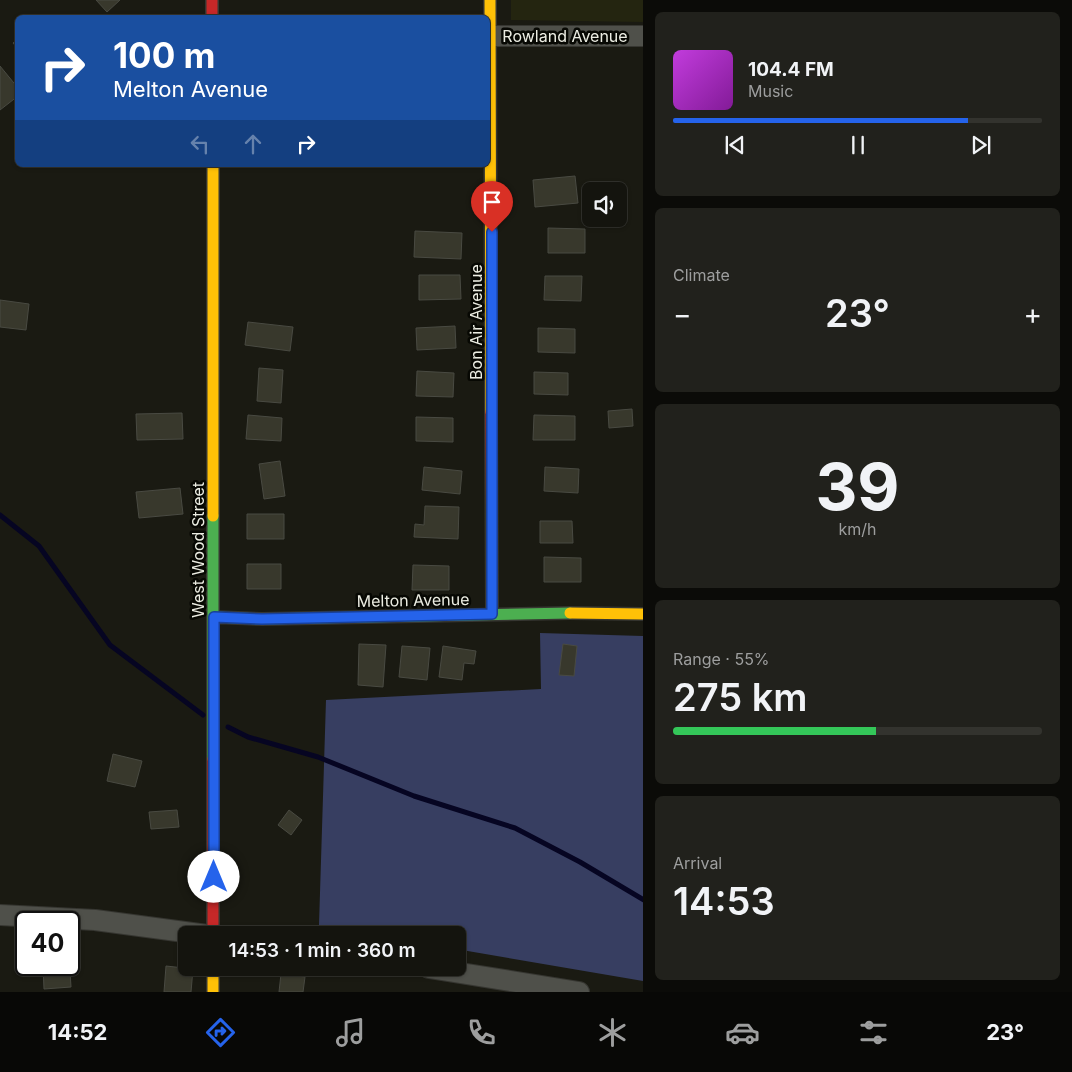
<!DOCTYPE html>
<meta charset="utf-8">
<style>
:root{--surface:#14140e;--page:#21211c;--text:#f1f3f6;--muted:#9d9e9e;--line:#33332e;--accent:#2563eb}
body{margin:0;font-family:Inter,sans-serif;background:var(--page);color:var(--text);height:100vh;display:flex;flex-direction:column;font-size:19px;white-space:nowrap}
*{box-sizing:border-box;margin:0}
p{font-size:16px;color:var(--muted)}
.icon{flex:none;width:28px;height:28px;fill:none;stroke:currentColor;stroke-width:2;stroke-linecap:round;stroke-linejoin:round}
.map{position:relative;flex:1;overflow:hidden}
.side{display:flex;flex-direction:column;gap:12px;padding:12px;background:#0b0b08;width:429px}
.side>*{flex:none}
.top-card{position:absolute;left:15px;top:15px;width:475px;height:152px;border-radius:8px;box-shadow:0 1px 4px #0004,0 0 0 1px var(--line);background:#1a4fa0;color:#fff;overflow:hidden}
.tools{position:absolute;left:582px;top:182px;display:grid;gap:10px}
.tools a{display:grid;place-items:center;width:45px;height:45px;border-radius:8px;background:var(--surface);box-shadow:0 1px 4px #0004,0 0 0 1px var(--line);font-size:25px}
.speed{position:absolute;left:15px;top:911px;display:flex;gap:10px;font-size:25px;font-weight:700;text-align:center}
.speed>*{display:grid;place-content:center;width:65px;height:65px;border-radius:50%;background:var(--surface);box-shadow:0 1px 4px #0004,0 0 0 1px var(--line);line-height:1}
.speed .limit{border:2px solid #111;border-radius:8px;background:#fff;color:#111}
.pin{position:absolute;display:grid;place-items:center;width:42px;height:42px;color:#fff;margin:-51px -21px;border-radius:50% 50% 50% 0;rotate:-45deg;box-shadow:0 0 5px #0007}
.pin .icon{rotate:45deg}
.me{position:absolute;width:55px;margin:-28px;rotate:0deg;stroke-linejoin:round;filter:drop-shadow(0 0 4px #0008)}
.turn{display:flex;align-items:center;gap:18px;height:105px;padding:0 15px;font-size:22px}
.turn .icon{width:65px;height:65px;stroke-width:2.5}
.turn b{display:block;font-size:35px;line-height:42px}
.lanes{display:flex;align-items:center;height:48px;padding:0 15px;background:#0003;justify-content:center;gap:25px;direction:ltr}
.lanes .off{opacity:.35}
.big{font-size:38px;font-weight:600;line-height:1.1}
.side .tile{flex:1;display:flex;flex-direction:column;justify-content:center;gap:8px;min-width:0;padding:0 18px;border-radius:8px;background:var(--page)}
.side .dial{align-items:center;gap:0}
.dial b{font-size:65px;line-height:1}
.song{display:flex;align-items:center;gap:15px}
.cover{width:60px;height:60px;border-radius:8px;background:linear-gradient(135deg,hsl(290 70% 55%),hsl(290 70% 35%))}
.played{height:5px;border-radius:2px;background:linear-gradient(90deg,var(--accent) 80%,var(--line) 80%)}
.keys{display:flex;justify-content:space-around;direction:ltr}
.heat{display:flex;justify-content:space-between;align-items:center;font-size:28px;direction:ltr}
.charge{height:8px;border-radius:4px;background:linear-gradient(90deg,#34c759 55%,var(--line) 0)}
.trip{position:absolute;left:178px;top:926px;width:288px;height:50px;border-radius:8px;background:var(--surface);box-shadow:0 1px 4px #0004,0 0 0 1px var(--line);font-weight:600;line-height:50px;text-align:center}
.menu{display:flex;height:80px;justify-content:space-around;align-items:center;background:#080806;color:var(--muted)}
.menu .icon{width:35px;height:35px}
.menu .current{color:var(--accent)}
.menu b{font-size:22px;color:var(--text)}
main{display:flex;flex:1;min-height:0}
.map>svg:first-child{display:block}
.built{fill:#242510}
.forest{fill:#373e61}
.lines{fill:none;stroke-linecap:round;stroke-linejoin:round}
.stream{stroke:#060522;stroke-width:5}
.building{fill:#38382c;stroke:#494a42}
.street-casing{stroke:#363631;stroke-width:22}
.fast-casing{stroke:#363631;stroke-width:14}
.slow-casing{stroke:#363631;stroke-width:14}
.jam-casing{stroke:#363631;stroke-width:14}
.street{stroke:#4f504a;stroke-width:20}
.fast{stroke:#4caf50;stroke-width:11}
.slow{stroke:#ffc107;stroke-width:11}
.jam{stroke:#c62828;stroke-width:11}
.route-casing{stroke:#184099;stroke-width:12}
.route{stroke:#2563eb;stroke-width:9}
.labels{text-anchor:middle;stroke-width:5;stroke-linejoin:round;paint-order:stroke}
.street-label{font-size:16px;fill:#ecede3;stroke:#070803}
</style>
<main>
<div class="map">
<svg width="644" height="992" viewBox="0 0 644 992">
<rect width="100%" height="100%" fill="#1a1a12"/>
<path class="built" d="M511 0H643V22L511 20Z"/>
<path class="forest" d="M540 633 643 636V981L456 949V935H376L319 925 326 700 541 689Z"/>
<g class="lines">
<path class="stream" d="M0 515 39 546 110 645 203 715
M228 727 248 737 318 757 414 796 515 828 580 862 644 900"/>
</g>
<path class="building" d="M96 0H120L107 12Z
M18 39V49L13 43Z
M0 66 18 88V96L0 110Z
M575 176 578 203 535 207 533 180Z
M548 228 585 229V253H548Z
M415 231 462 233 461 259 414 257Z
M419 275H460L461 299 419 300Z
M545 276H582L581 301 544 300Z
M0 300 29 304 26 330 0 327Z
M248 322 293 327 290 351 245 345Z
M455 326 456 348 417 350 416 328Z
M538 328 575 329V353L538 352Z
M259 368 283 370 281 403 257 401Z
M417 371 454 373 453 397 416 396Z
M534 372 568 373V395L534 394Z
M632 409 633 426 609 428 608 411Z
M182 413 183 439 137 440 136 414Z
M248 415 282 418 281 441 246 439Z
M534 415 575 416V440H533Z
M416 417 453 418V442L416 441Z
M280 461 285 496 264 499 259 464Z
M424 467 462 471 460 494 422 490Z
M545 467 579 469 578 493 544 491Z
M180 488 183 514 139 518 136 492Z
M425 506 459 507 458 539 414 537 415 524 424 525Z
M247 514H284V539H247Z
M540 521H572L573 543H540Z
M544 557 581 558V582H544Z
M247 564H281V589H247Z
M413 565 449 566V590H412Z
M359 644 386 645 383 687 358 685Z
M563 644 577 646 574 676 559 675Z
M402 646 430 648 427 680 399 677Z
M443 646 476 651 474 664 464 663 462 680 439 677Z
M113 754 142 761 135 787 107 781Z
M177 810 179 827 151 829 149 812Z
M289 810 302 820 291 835 278 825Z
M69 955 71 987 44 989 43 965H69Z
M166 966 193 969 191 992H164Z
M281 974 305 977 303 992H279Z"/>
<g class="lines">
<defs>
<path id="street" d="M488 36H644
M0 915 95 920 207 935
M429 968 579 992"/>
<path id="fast" d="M213 516V759
M214 617 262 619 570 613"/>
<path id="slow" d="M490 0 491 412
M213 165V516
M570 613 644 614
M213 968V992"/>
<path id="jam" d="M212 0V18
M491 412 492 614
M213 759V935"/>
</defs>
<use href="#street" class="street-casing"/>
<use href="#fast" class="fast-casing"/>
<use href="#slow" class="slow-casing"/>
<use href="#jam" class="jam-casing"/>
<use href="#street" class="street"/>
<use href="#fast" class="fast"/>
<use href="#slow" class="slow"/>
<use href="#jam" class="jam"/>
</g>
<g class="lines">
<defs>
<path id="route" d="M214 877V617L262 619 492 614V232"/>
</defs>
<use href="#route" class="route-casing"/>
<use href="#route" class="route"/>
</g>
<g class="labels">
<g class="street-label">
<text x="565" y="42">Rowland Avenue</text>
<text transform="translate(476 322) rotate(-90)" y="6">Bon Air Avenue</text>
<text transform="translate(198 550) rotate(-90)" y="6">West Wood Street</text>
<text transform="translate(413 600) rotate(-1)" y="6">Melton Avenue</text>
</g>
</g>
</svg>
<div class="tools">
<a><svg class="icon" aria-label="sound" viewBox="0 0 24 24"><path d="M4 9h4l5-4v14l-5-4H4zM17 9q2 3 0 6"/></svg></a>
</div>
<div class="speed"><div class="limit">40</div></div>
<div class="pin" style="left:492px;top:232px;background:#d93025"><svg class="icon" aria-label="arrive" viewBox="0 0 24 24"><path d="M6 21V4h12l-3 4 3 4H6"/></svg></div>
<svg class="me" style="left:214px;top:877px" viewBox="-20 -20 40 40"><circle r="19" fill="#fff"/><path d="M0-13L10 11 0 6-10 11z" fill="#2563eb"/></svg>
<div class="trip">14:53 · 1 min · 360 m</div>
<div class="top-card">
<div class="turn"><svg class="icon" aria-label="right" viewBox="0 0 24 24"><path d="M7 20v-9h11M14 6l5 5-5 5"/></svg><div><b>100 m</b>Melton Avenue</div></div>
<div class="lanes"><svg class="icon off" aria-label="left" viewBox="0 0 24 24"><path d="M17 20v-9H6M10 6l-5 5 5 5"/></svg><svg class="icon off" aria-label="ahead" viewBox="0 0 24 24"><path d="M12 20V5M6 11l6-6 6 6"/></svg><svg class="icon" aria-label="right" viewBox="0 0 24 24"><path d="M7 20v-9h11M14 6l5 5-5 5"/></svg></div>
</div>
</div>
<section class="side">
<div class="tile">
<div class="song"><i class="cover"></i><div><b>104.4 FM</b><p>Music</p></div></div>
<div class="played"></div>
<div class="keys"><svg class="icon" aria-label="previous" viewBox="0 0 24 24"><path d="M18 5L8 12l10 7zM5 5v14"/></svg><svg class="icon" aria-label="pause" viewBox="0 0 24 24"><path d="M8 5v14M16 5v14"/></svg><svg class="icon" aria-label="next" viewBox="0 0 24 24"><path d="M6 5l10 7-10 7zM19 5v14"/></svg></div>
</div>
<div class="tile"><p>Climate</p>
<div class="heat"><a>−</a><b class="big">23°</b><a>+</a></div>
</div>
<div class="tile dial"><b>39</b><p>km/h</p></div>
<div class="tile"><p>Range · 55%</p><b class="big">275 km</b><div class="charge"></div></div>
<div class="tile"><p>Arrival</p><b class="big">14:53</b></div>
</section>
</main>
<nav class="menu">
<b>14:52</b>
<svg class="icon current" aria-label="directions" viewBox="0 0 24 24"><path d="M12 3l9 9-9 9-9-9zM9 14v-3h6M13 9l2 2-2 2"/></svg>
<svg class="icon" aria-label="music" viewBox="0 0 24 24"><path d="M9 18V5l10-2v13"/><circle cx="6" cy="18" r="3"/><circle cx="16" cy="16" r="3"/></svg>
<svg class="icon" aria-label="phone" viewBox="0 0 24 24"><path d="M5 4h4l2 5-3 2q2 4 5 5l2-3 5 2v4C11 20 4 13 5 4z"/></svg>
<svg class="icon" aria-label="climate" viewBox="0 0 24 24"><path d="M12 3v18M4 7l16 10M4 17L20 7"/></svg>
<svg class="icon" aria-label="car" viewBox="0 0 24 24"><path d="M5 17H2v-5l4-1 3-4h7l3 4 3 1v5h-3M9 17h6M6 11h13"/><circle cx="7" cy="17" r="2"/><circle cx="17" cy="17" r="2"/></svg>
<svg class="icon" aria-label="filters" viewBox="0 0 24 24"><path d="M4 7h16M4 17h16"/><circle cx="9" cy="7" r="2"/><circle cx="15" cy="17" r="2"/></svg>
<b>23°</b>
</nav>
